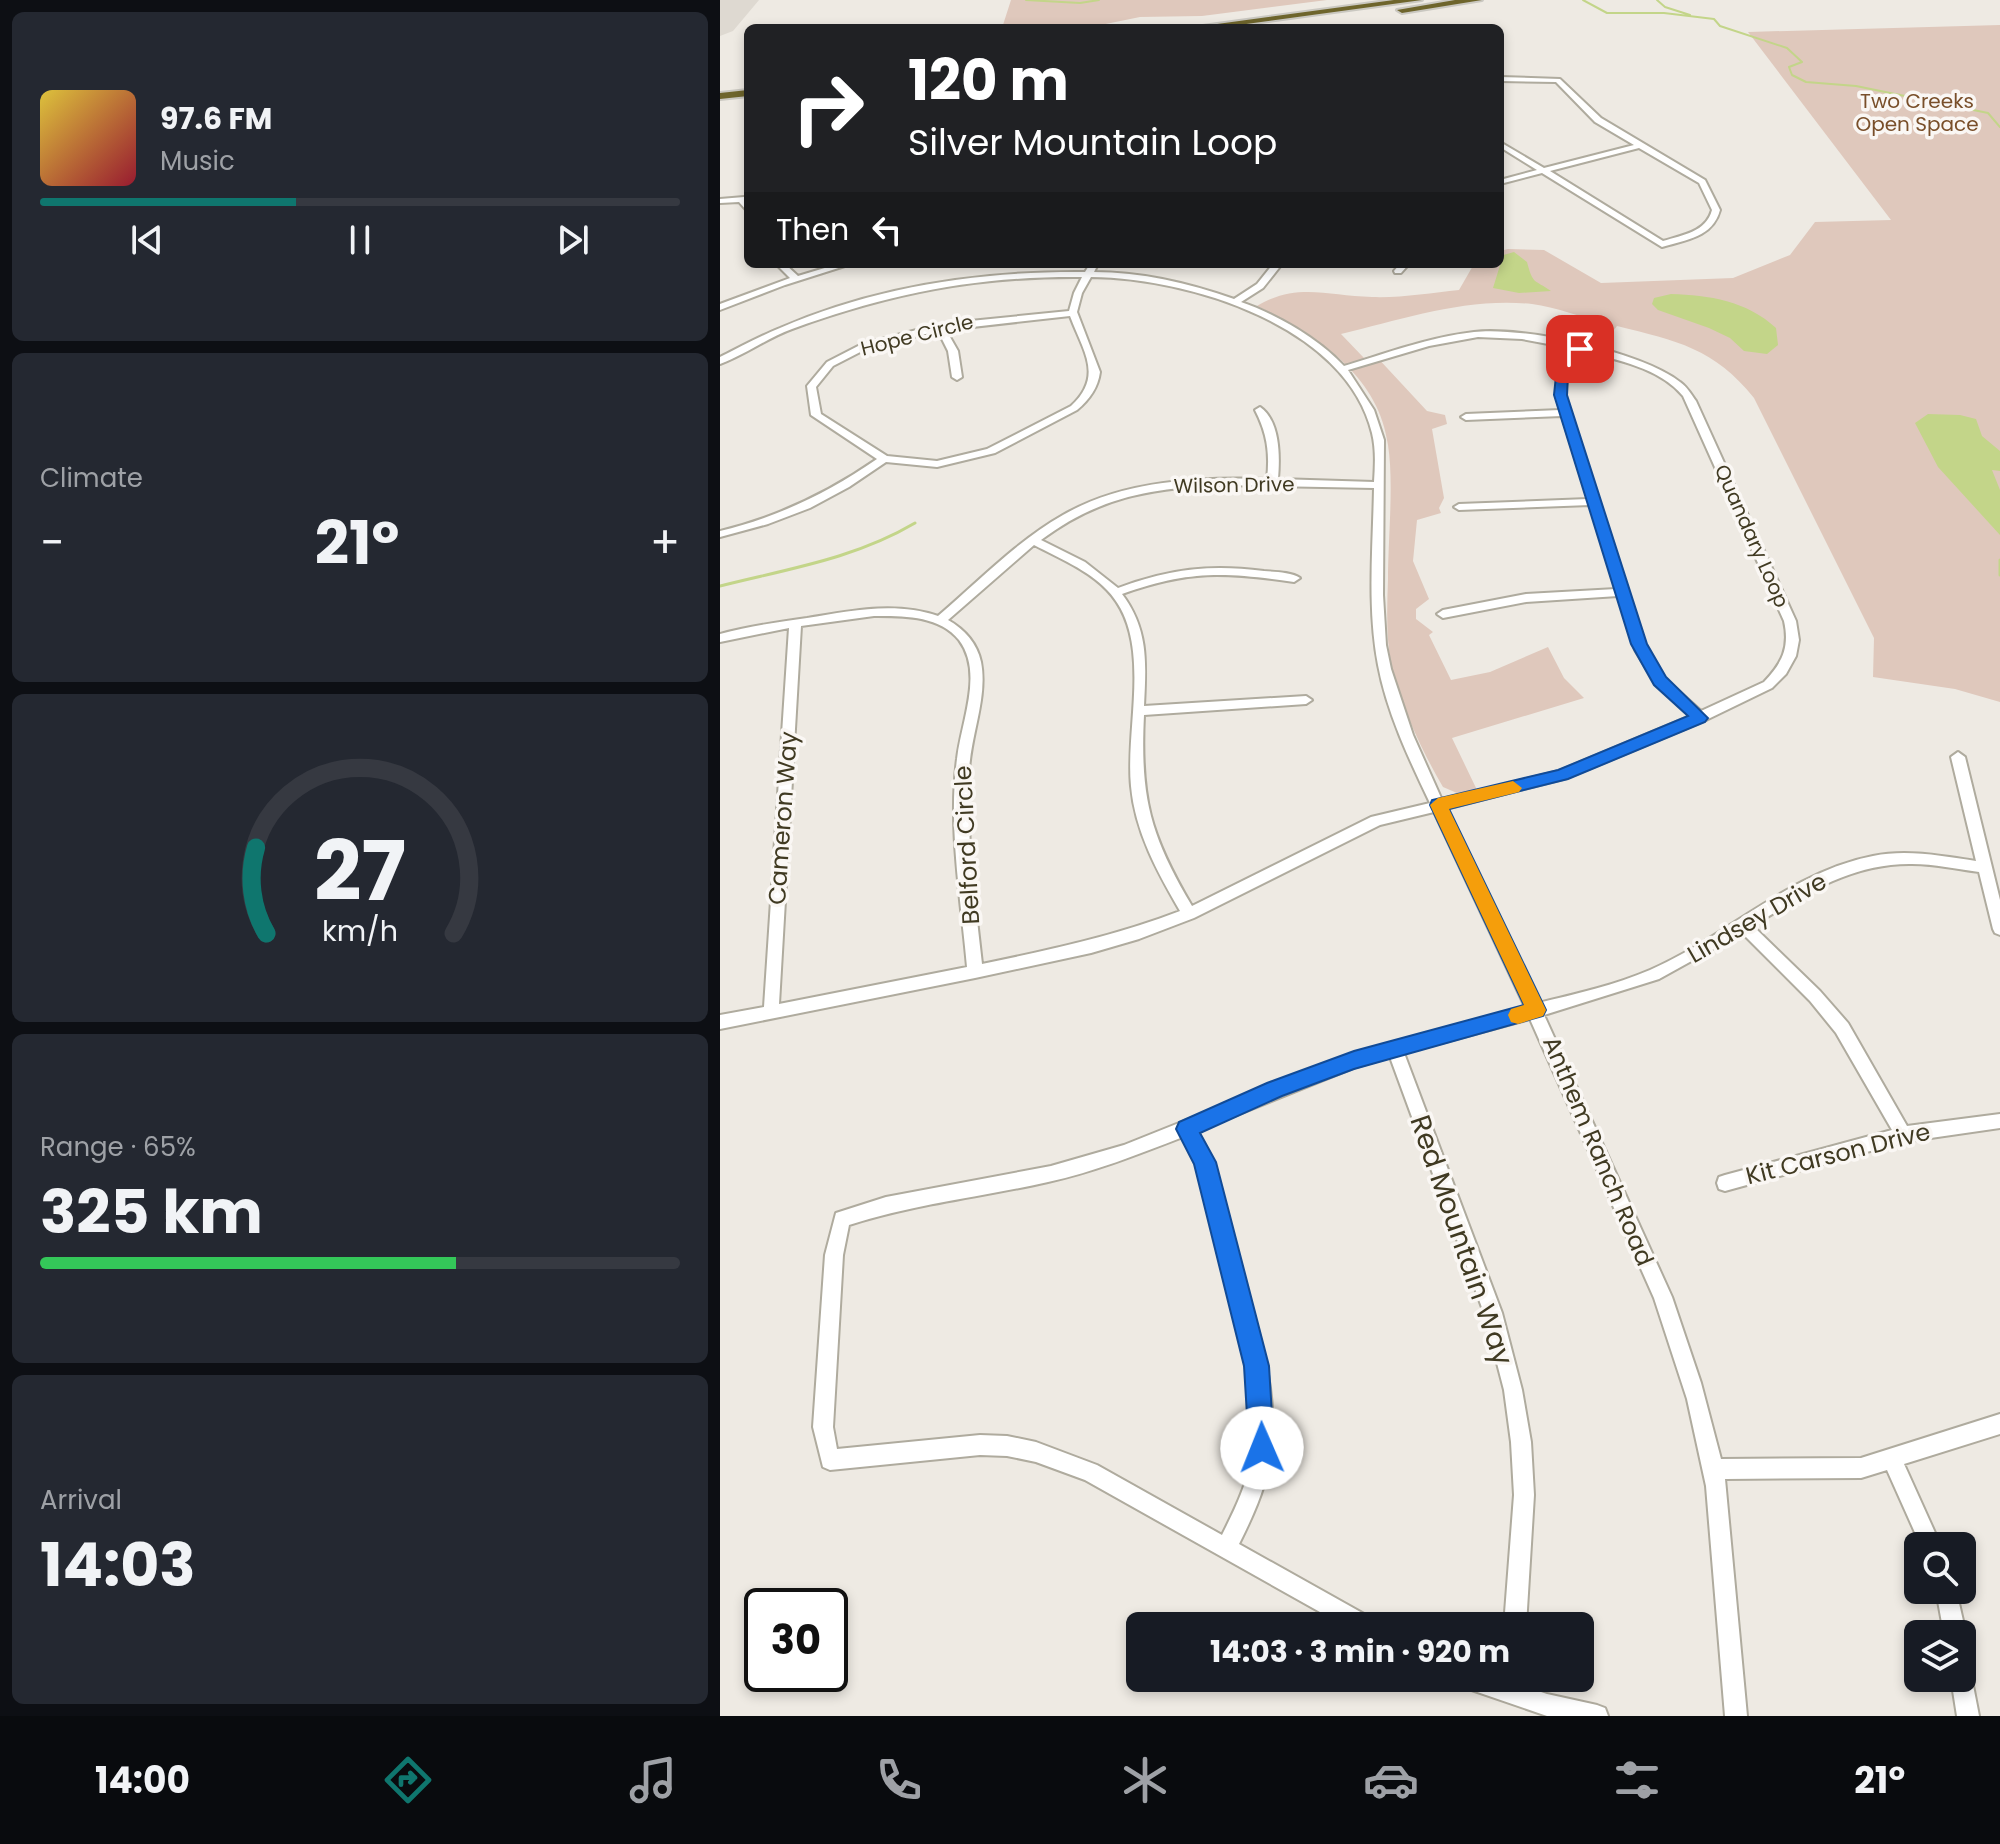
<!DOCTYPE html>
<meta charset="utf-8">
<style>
:root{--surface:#171b24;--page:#242831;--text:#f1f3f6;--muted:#9ea1a6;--line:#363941;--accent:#0f766e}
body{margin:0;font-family:Poppins,sans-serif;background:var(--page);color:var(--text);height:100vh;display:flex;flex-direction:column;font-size:30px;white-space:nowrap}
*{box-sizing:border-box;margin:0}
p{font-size:26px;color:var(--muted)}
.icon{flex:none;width:44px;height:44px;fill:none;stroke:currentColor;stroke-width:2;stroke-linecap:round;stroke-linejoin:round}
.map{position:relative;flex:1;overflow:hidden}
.sheet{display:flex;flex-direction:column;gap:12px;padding:12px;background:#0d0f14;width:720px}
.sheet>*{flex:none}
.top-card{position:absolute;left:24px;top:24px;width:760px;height:244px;border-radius:12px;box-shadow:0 4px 12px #0003;background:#202124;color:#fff;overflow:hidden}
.fabs{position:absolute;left:1184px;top:1532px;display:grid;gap:16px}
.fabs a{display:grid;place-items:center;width:72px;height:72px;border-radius:12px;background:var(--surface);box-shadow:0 4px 12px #0003;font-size:40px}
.speed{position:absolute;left:24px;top:1588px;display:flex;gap:16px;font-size:40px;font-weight:700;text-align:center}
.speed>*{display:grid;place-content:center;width:104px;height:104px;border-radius:50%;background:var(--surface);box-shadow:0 4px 12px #0003;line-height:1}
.speed .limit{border:4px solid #111;border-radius:12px;background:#fff;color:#111}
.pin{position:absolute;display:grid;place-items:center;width:68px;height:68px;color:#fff;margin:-34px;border-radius:16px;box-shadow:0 4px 12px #0006}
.me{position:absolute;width:88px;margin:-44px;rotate:359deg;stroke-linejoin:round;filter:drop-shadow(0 0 6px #0008)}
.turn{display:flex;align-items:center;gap:28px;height:168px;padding:0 32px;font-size:36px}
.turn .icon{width:104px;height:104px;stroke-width:2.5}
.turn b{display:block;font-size:56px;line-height:68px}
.then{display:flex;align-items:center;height:76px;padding:0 32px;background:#0003;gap:16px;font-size:30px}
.big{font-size:60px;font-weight:700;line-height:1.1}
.sheet .widget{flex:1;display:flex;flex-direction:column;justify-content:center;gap:12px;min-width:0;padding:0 28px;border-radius:12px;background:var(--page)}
.sheet .dial{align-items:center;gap:0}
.dial svg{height:208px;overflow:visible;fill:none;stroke:var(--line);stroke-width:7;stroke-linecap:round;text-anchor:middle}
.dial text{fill:var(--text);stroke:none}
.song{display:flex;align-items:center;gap:24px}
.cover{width:96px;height:96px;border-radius:12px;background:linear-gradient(135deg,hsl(50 70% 55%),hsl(350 70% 35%))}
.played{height:8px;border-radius:4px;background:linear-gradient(90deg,var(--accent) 40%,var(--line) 40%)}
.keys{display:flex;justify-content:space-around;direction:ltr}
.heat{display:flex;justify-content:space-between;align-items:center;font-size:44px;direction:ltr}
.charge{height:12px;border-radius:6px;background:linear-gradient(90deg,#34c759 65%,var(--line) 0)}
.trip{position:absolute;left:406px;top:1612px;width:468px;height:80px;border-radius:12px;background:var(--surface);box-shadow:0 4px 12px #0003;font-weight:700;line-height:80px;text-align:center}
.dock{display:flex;height:128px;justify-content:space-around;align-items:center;background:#090b0e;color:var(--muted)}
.dock .icon{width:56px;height:56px}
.dock .active{color:var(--accent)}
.dock b{font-size:36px;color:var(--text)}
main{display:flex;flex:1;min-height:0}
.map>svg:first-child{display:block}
.built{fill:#ded9d1}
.green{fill:#dfc8bc}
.water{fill:#c3d589}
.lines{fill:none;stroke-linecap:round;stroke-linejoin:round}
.stream-far1{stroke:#c3d589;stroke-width:2}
.stream{stroke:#c3d589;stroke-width:3}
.minor-casing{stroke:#afab9e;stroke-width:4}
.highway-casing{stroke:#cac8c1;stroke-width:4}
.minor{fill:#fff;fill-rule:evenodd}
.highway{fill:#6e652c;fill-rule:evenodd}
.route{fill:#1a73e8;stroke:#114b97;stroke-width:2}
.slow{fill:#f59e0b}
.labels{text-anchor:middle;stroke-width:7;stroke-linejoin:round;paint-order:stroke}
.far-park-label{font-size:20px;fill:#794f2a;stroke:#faf7f4}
.far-street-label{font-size:20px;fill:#403a22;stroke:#faf7f4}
.street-label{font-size:24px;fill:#403a22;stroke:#faf7f4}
.near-street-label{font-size:28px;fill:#403a22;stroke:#faf7f4}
</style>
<main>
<section class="sheet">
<div class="widget">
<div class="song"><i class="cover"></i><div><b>97.6 FM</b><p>Music</p></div></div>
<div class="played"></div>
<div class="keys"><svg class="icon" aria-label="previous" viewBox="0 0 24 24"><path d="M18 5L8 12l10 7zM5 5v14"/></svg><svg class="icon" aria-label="pause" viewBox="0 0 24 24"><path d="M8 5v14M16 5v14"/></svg><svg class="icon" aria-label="next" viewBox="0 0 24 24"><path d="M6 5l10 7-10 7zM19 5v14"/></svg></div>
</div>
<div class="widget"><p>Climate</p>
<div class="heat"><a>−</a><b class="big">21°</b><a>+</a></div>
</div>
<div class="widget dial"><svg viewBox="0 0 100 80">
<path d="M14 69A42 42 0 1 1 86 69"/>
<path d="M14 69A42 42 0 0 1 10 36" stroke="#0f766e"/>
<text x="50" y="56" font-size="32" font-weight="700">27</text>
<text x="50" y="72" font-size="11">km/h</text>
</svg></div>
<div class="widget"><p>Range · 65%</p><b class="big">325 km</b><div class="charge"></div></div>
<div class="widget"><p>Arrival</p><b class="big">14:03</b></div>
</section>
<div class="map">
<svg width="1280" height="1716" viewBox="0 0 1280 1716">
<rect width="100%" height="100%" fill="#eeeae3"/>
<path class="built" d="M0 0H39L13 31 0 36Z"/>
<path class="green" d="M291 0H607L482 16 420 17 366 28H282Z
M1280 25V702L1235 689 1153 677 1154 638 1034 398C994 348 957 341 897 326L878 350 866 347 884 323C861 317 836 307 812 304 747 297 683 319 621 334L644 358 655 355 707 411 725 415 727 424 712 429 724 498 719 508 721 513 697 520 693 561 709 599 696 609V619L713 632 709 635 731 680 770 672 828 647 844 678 864 698 732 738 757 790 737 793 723 787C704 755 678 700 671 664 666 636 667 607 668 579 668 539 674 483 668 445 659 375 595 334 537 306 577 282 608 296 652 297 681 298 711 293 739 290L754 264H780V251L788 249 824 250 881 283 1013 278 1070 255 1095 222 1171 220 1028 32Z"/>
<path class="water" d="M794 252 807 262C813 285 814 279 831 291L799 293 773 288 781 262 780 256Z
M951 294C989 295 1027 301 1056 328L1058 345 1047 354 1024 351 1010 338 989 328 938 310 932 304 934 298Z
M1208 414 1240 415 1256 419 1262 436 1280 451V471L1272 470 1280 490V535L1218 467 1195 423Z"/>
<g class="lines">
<path class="stream-far1" d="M306 0 360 3 379 0
M863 0 887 13H944L994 19 1000 26 1067 48 1082 62 1069 67 1072 75 1086 82 1136 86 1268 113 1280 127
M937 0 945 7 970 15"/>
<path class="stream" d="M1280 560V575
M0 586C67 569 134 559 195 523"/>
<defs>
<path id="minor" d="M780 77 840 79 881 118 985 180 1000 210C993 237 966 240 942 247L822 173 780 184V180L817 170 780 147V142L824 168 914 145 875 122 836 82 780 81ZM919 148 979 183 992 210C986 232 963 235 943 241L830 171Z
M24 197 28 204V212L19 202 0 203V199Z
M56 264H65L78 276 118 264H131L65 285 0 310V304L70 278Z
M370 264H378L374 272C421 272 469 283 514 299L537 284 553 264H562L543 288 521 302C556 314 598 338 624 366 667 353 710 337 754 332 803 326 922 352 960 382 967 387 971 394 976 401L1076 621 1079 640 1076 656 1066 674 1052 688 984 721 847 778 726 809 818 1003C856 994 895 985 930 970 1006 937 1070 872 1153 856 1187 849 1222 856 1256 861L1231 757 1238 752 1245 757 1280 900V935L1275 933 1273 929 1259 872C1237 869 1214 864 1192 864 1131 863 1083 895 1033 926L1100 991 1128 1023 1187 1126 1280 1114V1128L1183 1142 1005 1191 999 1189 997 1183 999 1177 1005 1175 1172 1130 1116 1033 1090 1001 1022 933 939 979 824 1015 952 1297 981 1383 1001 1459 1141 1458 1280 1414V1434L1184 1464 1221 1546H1201L1167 1470 1141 1478 1005 1479 1027 1716H1005L986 1486 967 1399 934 1298 810 1019 684 1053 782 1313 802 1390 811 1442 814 1495 806 1626H784L794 1495 791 1442 784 1390 764 1313 670 1057 636 1067 477 1131C499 1166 504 1208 515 1247 533 1316 563 1392 549 1464 544 1492 532 1518 519 1544L653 1619 657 1626H625L365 1480 316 1462 287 1456 260 1455 110 1470 103 1467 93 1427 105 1255 116 1213 166 1197 331 1166 404 1145 634 1053 805 1007 714 812 660 825 474 918 419 939 371 953 255 978 0 1029V1015L44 1007 69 628 0 642V634C29 626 58 622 87 618 129 611 176 601 218 616 258 582 297 541 343 515 403 480 479 477 547 479 550 453 547 433 535 410L540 407C560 421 560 456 558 479L654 482C655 466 656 449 652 433 626 325 468 278 371 277L362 293 357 312 380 372C378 388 369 400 357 410L275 453 217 467 166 462 129 487 90 508 48 524 0 537V531C58 517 108 493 157 459L91 415 87 386 107 362 142 344 220 324 349 311 354 293 362 277C257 276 171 293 72 329 47 338 25 355 0 364V357C20 347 40 336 60 328 156 286 262 271 365 272ZM350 316C363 351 384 376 351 406L267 449 217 461 167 456 101 414 96 387 113 366 148 348 218 331 228 351 232 377 237 380 242 377 238 351 226 330ZM758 337 802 339 855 349C840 372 831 381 840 410L746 414 741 417 746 420 842 416 868 499 739 504 734 507 739 510 870 505 896 589 806 594 723 610 717 614 723 618 806 602 898 596 915 650 936 684 970 716 839 771 722 800 693 735 671 669 666 645 663 595 664 440 654 410 628 370 709 346ZM863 351C897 360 940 368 963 396L1064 621C1070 648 1062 663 1044 682L981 711 944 678 927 650 845 395 847 376ZM499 485 654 488C653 547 647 607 658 665 667 713 689 759 710 803L651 817 472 906C430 835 420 798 424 715L586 704 592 700 586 696 424 706C426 664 429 630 402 594 469 570 505 572 574 582L580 578C571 572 556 572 544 571 489 564 449 569 398 588L365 562 321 540C379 497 428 489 499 485ZM314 545C339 558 368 570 387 590 434 638 405 726 411 786 415 832 438 873 460 911 395 936 329 950 262 964 255 900 246 836 249 772 250 736 268 698 261 662 257 643 244 629 228 620ZM154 616C182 616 219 615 239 640 264 673 241 722 237 759 228 827 241 899 247 967L59 1004 81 626ZM463 1137C483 1171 487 1210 497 1248 515 1315 543 1389 531 1460 526 1487 514 1511 502 1535L377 1465 316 1442 287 1436 260 1435 117 1449 113 1427 123 1255 129 1225C194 1204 262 1197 328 1182 374 1172 419 1154 463 1137Z
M680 264H689L681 273H675L674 271Z
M1216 1590H1236L1246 1634 1242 1641V1634H1224Z
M1242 1667 1250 1670 1259 1716H1237L1231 1678H1242Z
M737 1678H780L827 1694 877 1705 885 1708 888 1716H827L740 1686Z"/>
<path id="highway" d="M674 0H702L497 28H468Z
M735 0H762L682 13 677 10Z
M28 90V96L0 99V93Z"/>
</defs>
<use href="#minor" class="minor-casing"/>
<use href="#highway" class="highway-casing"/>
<use href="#minor" class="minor"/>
<use href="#highway" class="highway"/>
</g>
<path class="route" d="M860 345 866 349 848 376 847 395 927 644 946 677 988 718 985 722 848 779 729 809 826 1010 823 1016 634 1069 562 1096 480 1133 496 1162 549 1366 554 1448 551 1457 542 1461 533 1457 529 1448 524 1366 474 1164 456 1129 459 1122 547 1083 634 1051 804 1005 710 805 712 800 838 770 968 716 934 685 911 644 834 395 836 376 856 346Z"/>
<path class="slow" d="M793 781 802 788 799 792 729 809 826 1010 823 1016 798 1024 791 1022 788 1015 791 1009 804 1005 710 805 718 798Z"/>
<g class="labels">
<g class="far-park-label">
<text x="1197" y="108">Two Creeks<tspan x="1197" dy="23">Open Space</tspan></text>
</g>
<g class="far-street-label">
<text transform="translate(197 335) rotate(-14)" y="7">Hope Circle</text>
<text transform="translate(514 485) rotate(-1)" y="7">Wilson Drive</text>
<text transform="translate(1032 536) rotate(66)" y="7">Quandary Loop</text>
</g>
<g class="street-label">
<text transform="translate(63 818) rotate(-86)" y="8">Cameron Way</text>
<text transform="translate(247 845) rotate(-93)" y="8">Belford Circle</text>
<text transform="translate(1037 918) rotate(-30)" y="8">Lindsey Drive</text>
<text transform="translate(878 1151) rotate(67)" y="8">Anthem Ranch Road</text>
<text transform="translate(1118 1154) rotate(-14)" y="8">Kit Carson Drive</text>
</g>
<g class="near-street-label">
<text transform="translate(742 1240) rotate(71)" y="10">Red Mountain Way</text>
</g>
</g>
</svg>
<div class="fabs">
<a><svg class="icon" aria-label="search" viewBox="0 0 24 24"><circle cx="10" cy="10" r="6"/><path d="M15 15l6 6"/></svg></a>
<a><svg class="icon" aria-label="layers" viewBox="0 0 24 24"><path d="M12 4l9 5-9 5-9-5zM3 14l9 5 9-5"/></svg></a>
</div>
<div class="speed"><div class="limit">30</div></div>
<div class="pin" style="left:860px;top:349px;background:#d93025"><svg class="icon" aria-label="arrive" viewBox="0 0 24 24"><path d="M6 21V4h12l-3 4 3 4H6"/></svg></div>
<svg class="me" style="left:542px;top:1448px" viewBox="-20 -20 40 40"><circle r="19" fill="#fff"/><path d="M0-13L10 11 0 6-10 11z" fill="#1a73e8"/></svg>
<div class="trip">14:03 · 3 min · 920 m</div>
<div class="top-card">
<div class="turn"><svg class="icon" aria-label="right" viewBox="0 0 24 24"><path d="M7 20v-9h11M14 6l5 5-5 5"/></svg><div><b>120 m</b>Silver Mountain Loop</div></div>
<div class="then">Then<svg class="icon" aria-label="left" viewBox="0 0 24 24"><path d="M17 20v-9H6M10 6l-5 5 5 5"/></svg></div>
</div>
</div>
</main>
<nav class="dock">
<b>14:00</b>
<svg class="icon active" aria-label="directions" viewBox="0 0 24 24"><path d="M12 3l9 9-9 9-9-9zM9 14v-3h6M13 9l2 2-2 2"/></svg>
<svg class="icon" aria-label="music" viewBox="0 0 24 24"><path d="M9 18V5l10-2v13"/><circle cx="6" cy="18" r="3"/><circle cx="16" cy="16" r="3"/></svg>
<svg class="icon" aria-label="phone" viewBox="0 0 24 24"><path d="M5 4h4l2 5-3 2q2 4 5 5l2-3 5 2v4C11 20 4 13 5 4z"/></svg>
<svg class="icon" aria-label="climate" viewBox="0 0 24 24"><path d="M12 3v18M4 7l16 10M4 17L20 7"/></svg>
<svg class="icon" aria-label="car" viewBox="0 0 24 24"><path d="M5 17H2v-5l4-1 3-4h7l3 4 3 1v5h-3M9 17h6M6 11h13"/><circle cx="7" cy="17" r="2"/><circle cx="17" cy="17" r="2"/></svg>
<svg class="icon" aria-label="filters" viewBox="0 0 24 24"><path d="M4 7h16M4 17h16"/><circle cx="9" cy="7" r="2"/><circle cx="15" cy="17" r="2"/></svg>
<b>21°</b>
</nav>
